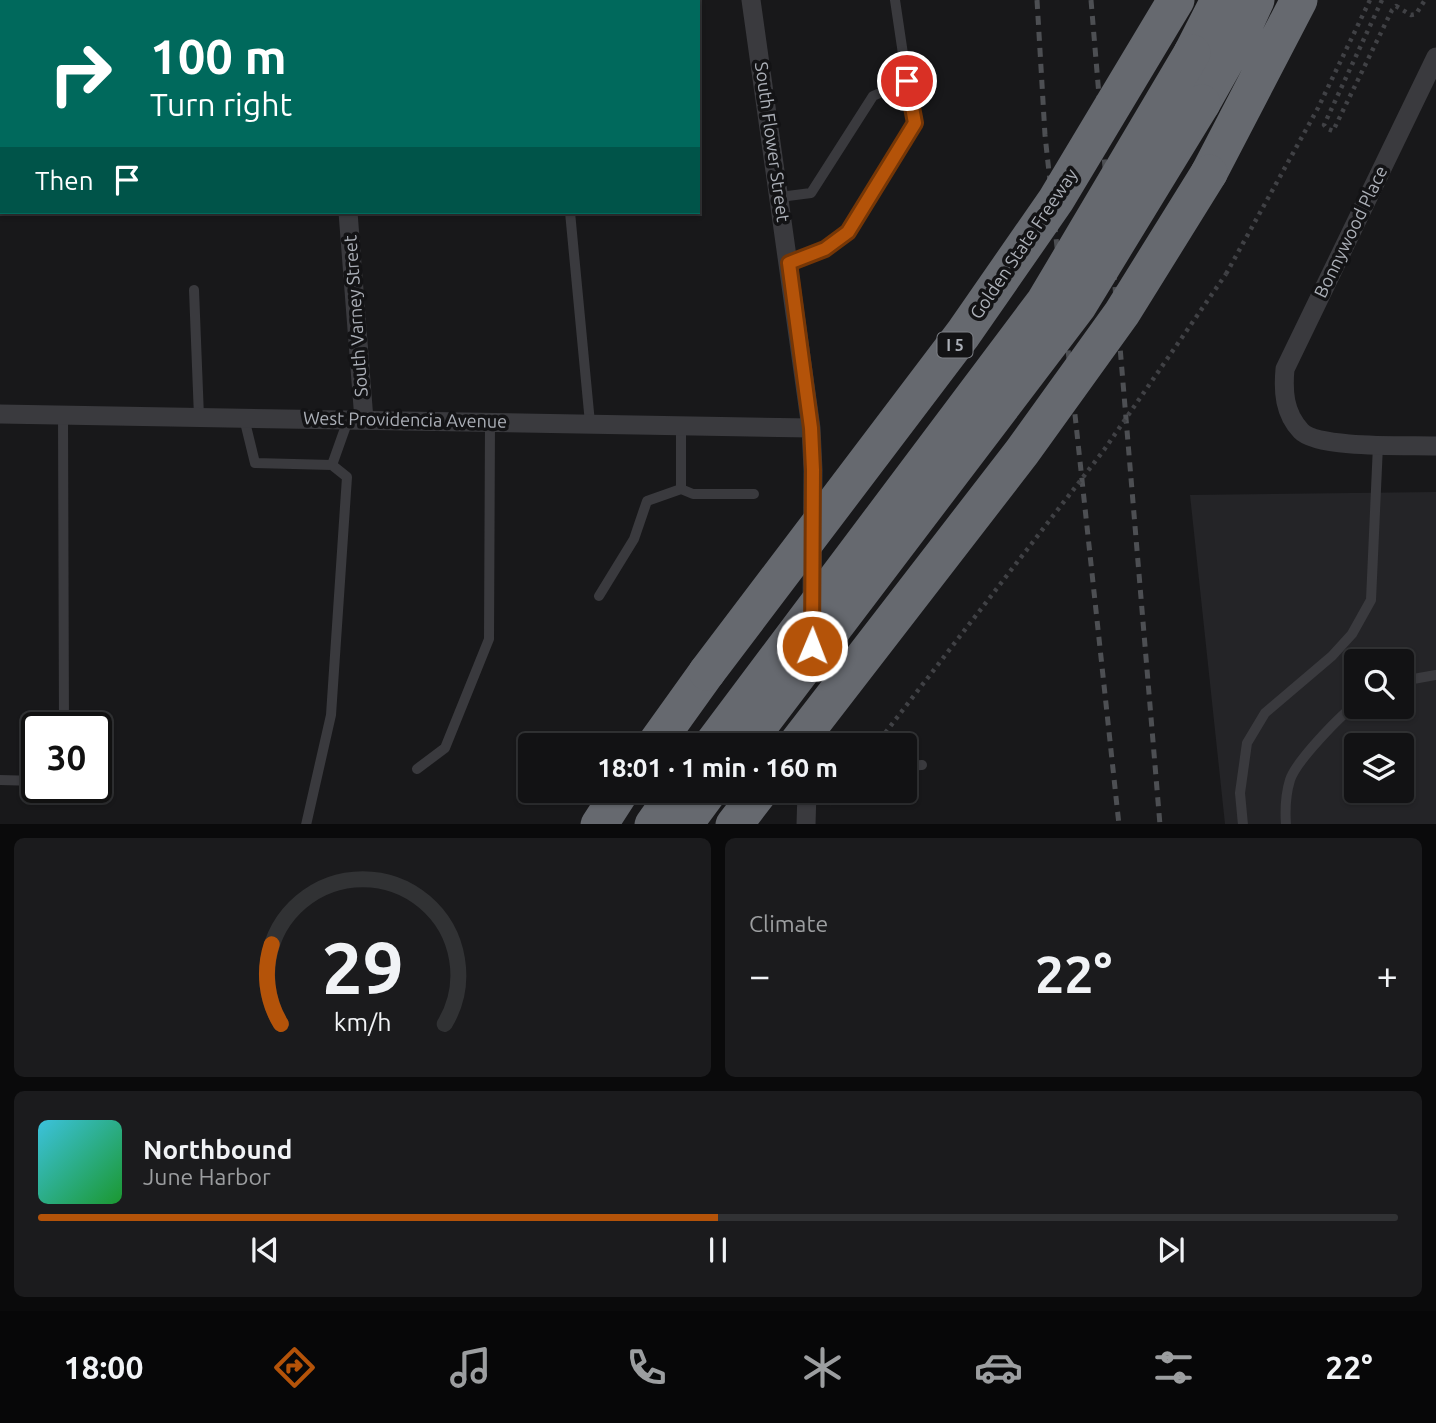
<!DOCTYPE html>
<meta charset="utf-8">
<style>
:root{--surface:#121214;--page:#1b1b1d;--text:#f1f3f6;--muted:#9c9ea0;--line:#313234;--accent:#b45309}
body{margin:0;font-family:Ubuntu,sans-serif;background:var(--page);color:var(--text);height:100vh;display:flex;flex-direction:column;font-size:26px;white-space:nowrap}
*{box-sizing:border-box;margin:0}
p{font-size:23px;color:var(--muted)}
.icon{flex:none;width:38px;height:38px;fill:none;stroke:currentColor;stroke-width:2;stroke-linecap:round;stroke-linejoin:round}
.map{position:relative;height:824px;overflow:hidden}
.panel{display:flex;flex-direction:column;gap:14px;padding:14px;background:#0a0a0b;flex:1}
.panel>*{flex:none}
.guide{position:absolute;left:0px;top:0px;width:700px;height:214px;box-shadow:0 2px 5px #0004,0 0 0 2px var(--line);background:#00695c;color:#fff;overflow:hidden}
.controls{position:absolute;left:1344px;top:649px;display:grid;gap:14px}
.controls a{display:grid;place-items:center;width:70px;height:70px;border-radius:7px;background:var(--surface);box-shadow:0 2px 5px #0004,0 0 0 2px var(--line);font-size:35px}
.speed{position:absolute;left:21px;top:712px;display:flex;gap:14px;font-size:35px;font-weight:700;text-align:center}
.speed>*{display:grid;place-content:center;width:91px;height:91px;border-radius:50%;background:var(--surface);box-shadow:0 2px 5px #0004,0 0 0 2px var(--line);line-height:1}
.speed .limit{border:4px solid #111;border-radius:10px;background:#fff;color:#111}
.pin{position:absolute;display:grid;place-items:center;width:60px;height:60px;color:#fff;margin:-30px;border:4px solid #fff;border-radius:50%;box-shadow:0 2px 7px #0007}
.me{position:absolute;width:77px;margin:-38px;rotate:1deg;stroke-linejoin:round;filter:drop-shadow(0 0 5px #0008)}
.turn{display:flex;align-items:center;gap:24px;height:147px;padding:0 35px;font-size:32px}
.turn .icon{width:91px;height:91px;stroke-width:2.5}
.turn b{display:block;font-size:49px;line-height:60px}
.then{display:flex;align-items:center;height:66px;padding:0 35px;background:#0003;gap:14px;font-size:26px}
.big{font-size:52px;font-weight:700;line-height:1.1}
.panel .tile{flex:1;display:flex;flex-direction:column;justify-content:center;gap:10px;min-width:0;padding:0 24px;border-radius:10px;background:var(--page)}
.panel .dial{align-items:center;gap:0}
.dial svg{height:182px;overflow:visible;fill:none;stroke:var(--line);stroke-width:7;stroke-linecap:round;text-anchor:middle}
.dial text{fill:var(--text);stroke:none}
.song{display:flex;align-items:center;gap:21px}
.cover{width:84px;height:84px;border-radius:10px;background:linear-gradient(135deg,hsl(190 70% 55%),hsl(130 70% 35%))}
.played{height:7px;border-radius:4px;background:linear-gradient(90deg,var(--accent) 50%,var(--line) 50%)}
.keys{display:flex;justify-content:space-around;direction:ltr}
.heat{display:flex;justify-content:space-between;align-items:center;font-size:38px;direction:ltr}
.panel .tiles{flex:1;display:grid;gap:14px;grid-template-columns:1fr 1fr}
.tile:last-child{grid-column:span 2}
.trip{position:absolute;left:518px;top:733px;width:399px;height:70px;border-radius:7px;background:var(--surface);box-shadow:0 2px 5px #0004,0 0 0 2px var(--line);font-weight:700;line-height:70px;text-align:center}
.tabs{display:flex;height:112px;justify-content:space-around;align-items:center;background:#070708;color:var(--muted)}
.tabs .icon{width:49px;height:49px}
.tabs .selected{color:var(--accent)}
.tabs b{font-size:32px;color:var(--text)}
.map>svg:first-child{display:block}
.built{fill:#242427;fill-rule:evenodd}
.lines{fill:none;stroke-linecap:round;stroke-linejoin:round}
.path{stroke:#404145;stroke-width:4.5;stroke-dasharray:3.5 5;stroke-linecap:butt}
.service{stroke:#3a3a3e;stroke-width:10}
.minor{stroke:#3a3a3e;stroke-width:19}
.motorway{stroke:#66696f;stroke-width:37}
.rail{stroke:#4d4f53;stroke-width:5;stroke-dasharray:9 7;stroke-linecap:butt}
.path-bridge{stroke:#404145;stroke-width:4.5;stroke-dasharray:3.5 5;stroke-linecap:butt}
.motorway-bridge{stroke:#66696f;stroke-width:37}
.route-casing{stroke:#753606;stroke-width:18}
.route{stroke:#b45309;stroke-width:12}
.labels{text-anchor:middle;stroke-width:7;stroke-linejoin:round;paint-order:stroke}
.shield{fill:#131315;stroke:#7e8187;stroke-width:2}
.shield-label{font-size:16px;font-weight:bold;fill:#acb0b8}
.street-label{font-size:18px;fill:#acb0b8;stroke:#131315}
</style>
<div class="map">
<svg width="1436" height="825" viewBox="0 0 1436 825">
<rect width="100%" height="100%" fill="#18181a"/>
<path class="built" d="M1436 492V824H1225L1190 495ZM1356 662H1402V707H1356ZM1356 746H1402V791H1356Z"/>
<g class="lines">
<path class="path" d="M1382 0 1324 125 1328 129 1333 131 1392 10 1396 6 1411 15 1416 14 1425 0
M1226 274 1318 108 1370 0
M829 804 839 791"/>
<path class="service" d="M550 0V2
M895 0 907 81
M780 197 811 193 873 96 907 81 914 123 848 232 825 249 789 263
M570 212 590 423
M194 290 199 417
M63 415 64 728
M244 418 255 463 332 465 348 420
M681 427V489L693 494H754
M599 596 634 539 647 501 681 489
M1402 681 1436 675
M905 766 922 765
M417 769 445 748 489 639 490 422
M0 780 37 781
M306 825 331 715 347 477 332 465
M1243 825 1240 793 1247 743 1265 713 1332 656 1352 634 1371 600 1378 445
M1286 825C1285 811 1286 793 1290 780 1296 761 1340 716 1356 704"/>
<path class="minor" d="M332 0V2
M751 0 811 428 813 470 812 605
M1436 57 1285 369C1283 391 1284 413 1301 431 1318 449 1409 445 1436 446
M348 212 364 420
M0 414 811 428
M806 825 807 791"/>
<path class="motorway" d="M1192 53 1219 0
M1202 103 1239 37 1256 0
M1209 173 1299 0
M654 746 707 672
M599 825 621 791
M653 825 677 791
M684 825 709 791
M734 825 760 791"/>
<path class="rail" d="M1037 0 1045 135 1119 825
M1091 0 1160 825"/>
<path class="path-bridge" d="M875 746 1104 450 1226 274"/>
<path class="motorway-bridge" d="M707 672 963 334 1056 200 1176 0
M711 746 1045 301 1192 53
M744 746 1078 306 1202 103
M795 746 1022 452 1122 313 1209 173"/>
</g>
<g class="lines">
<defs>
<path id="route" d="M812 646 813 470 811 428 789 263 825 249 848 232 915 123 907 81"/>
</defs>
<use href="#route" class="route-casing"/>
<use href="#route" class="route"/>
</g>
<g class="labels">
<rect class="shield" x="937.5" y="332.5" width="35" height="25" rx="5"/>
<g class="shield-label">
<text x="955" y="351">I 5</text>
</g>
<g class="street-label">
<text transform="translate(772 142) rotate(82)" y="6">South Flower Street</text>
<text transform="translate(1351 232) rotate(-64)" y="6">Bonnywood Place</text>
<text transform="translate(1024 244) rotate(-56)" y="6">Golden State Freeway</text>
<text transform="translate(356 316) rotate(-94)" y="6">South Varney Street</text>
<text transform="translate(405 420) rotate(1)" y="6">West Providencia Avenue</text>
</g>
</g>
</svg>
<div class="controls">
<a><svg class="icon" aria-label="search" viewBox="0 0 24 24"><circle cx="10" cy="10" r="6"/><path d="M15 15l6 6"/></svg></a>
<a><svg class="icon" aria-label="layers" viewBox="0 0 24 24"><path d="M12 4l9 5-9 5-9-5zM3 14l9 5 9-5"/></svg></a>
</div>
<div class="speed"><div class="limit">30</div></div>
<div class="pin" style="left:907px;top:81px;background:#d93025"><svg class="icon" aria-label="arrive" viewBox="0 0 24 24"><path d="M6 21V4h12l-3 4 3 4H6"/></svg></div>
<svg class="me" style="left:812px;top:646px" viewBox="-20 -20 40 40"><circle r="17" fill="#b45309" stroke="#fff" stroke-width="3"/><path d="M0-11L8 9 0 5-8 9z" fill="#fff"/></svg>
<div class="trip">18:01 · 1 min · 160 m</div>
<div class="guide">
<div class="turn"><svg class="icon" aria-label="right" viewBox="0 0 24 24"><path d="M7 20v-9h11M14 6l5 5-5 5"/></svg><div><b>100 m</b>Turn right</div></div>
<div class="then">Then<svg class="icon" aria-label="arrive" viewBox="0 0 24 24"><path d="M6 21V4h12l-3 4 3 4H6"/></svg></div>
</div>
</div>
<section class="panel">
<div class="tiles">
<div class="tile dial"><svg viewBox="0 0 100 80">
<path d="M14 69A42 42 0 1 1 86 69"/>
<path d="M14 69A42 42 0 0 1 10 34" stroke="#b45309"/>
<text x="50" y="56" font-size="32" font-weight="700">29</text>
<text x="50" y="72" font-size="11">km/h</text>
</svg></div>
<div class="tile"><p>Climate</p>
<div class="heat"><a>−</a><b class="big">22°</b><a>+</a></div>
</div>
<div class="tile">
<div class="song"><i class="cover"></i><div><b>Northbound</b><p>June Harbor</p></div></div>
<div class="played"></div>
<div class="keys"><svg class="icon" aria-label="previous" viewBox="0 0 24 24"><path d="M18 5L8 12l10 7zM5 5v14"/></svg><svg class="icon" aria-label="pause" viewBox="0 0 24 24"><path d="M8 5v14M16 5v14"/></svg><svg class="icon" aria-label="next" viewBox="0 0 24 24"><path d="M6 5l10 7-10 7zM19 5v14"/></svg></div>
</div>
</div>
</section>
<nav class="tabs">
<b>18:00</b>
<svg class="icon selected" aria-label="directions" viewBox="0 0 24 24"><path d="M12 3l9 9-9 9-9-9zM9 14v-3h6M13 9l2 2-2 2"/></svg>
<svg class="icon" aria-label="music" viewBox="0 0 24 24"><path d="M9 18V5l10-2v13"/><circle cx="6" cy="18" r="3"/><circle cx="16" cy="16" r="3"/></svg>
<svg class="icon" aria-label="phone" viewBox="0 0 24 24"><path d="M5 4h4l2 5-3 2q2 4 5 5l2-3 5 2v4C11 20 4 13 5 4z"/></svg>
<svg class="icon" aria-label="climate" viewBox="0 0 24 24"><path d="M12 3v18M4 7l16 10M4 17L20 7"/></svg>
<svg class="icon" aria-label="car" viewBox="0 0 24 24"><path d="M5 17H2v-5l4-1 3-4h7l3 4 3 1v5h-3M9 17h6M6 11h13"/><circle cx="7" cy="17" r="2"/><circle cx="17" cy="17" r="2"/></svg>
<svg class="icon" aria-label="filters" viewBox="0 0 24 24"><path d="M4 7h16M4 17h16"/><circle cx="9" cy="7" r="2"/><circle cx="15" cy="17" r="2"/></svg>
<b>22°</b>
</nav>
